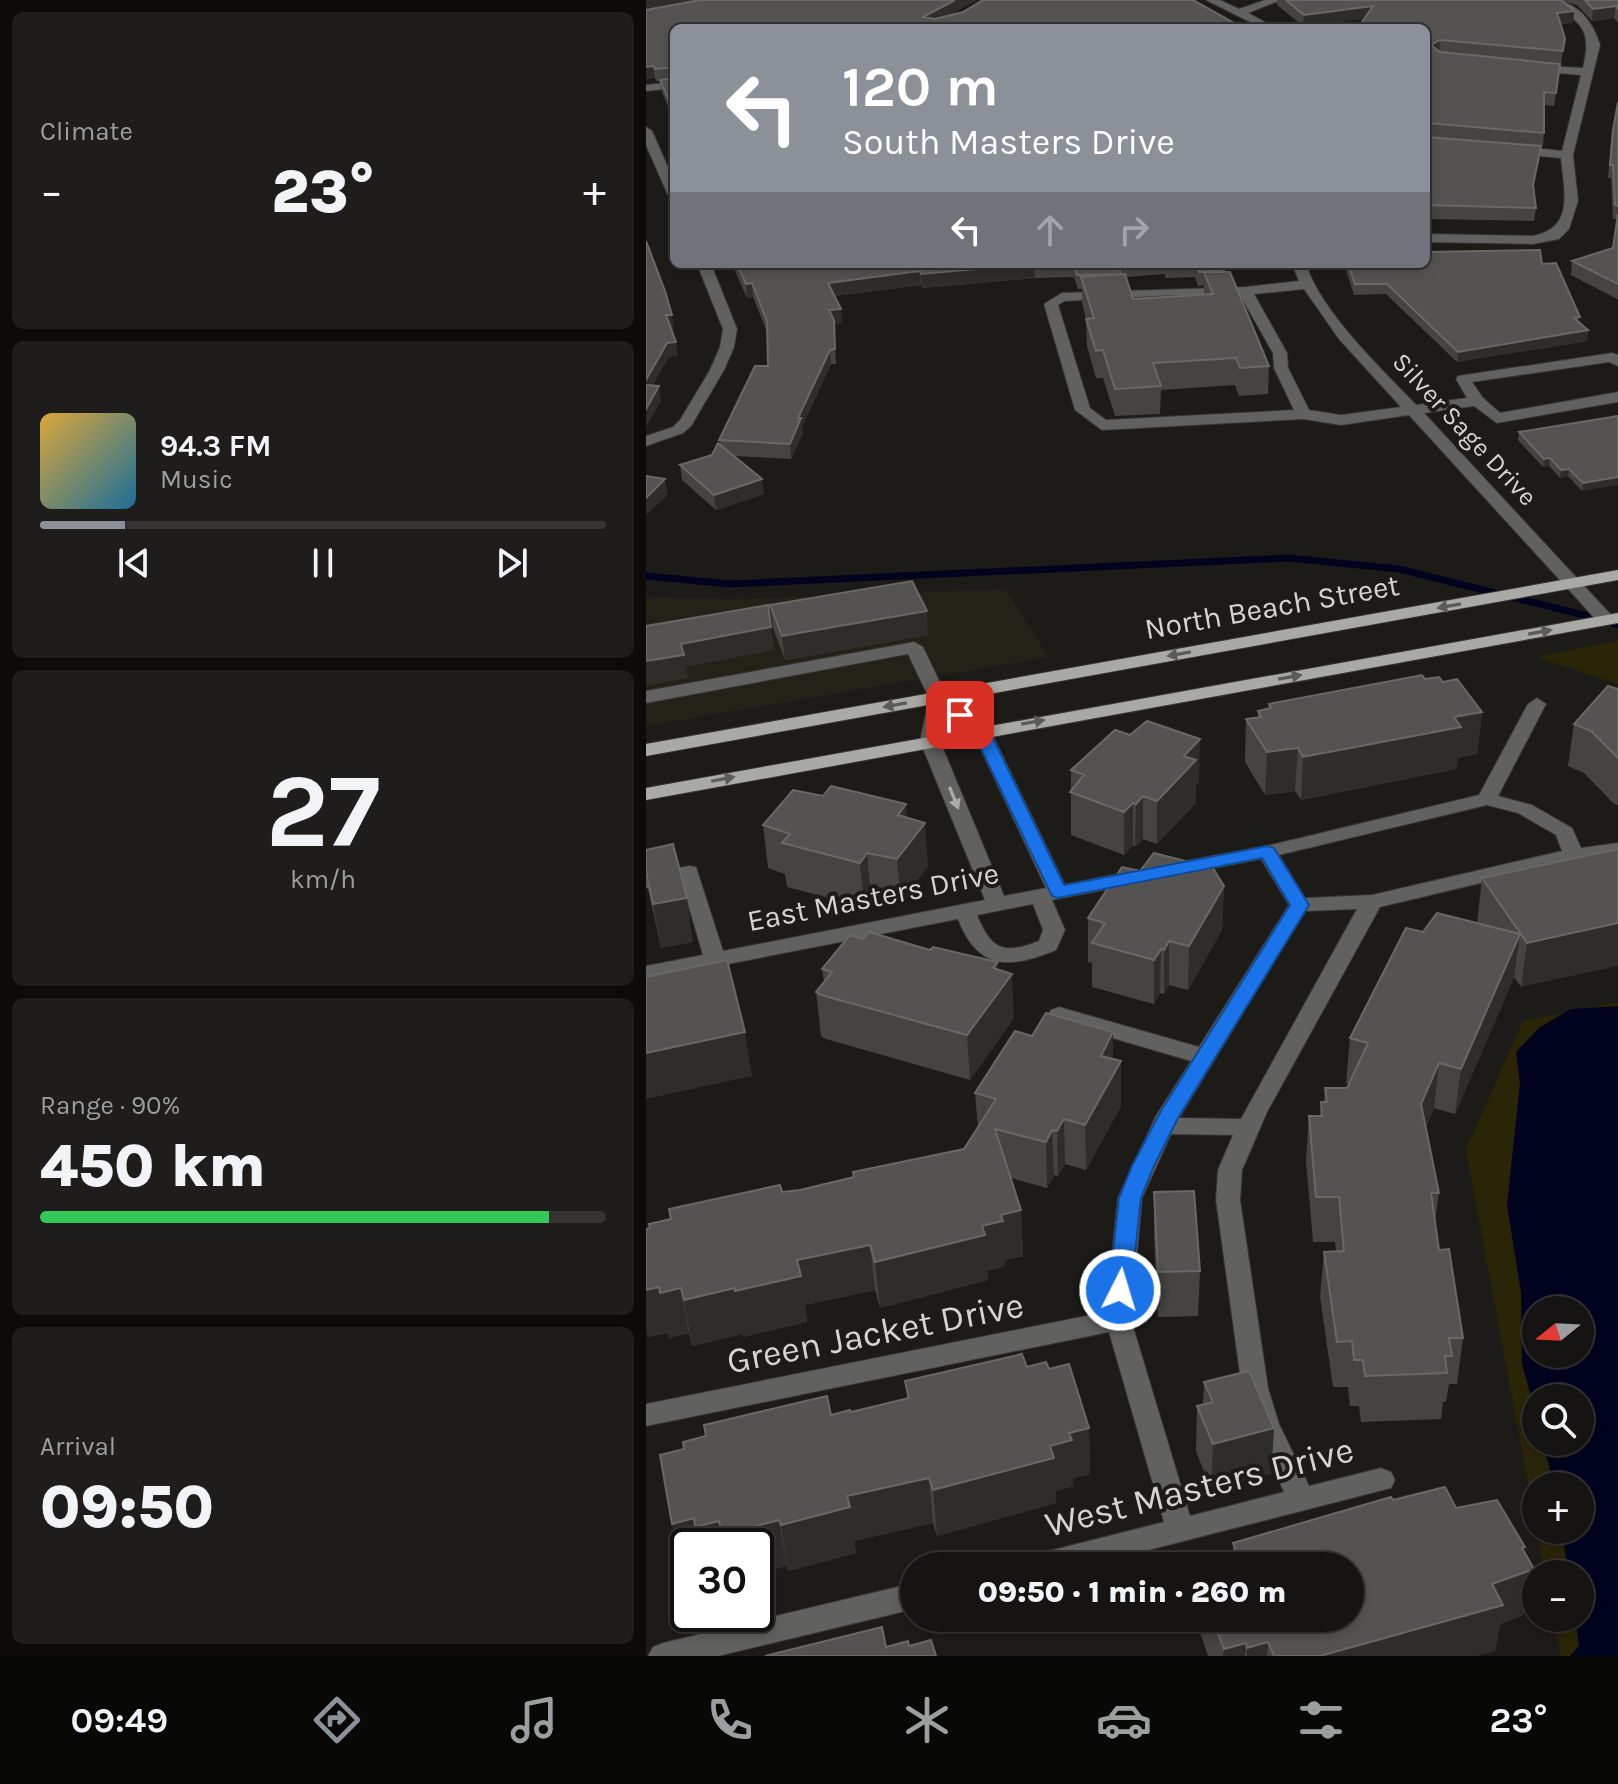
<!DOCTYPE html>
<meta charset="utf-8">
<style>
:root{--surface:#151412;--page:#1e1d1b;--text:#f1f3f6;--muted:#9d9e9f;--line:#343332;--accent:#8c9099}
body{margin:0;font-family:Karla,sans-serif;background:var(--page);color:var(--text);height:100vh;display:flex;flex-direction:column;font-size:30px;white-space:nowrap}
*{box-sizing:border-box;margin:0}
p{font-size:26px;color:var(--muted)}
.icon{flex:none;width:44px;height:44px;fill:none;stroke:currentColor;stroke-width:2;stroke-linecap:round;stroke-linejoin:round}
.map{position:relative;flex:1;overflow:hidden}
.panel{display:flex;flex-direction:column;gap:12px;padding:12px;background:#0c0b0a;width:646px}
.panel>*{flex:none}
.banner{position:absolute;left:24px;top:24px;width:760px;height:244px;border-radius:12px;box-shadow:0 4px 12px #0003,0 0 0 2px var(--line);background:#8c9099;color:#fff;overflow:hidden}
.needle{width:52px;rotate:252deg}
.fabs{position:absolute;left:876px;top:1296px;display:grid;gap:16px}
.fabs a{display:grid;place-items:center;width:72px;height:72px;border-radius:50%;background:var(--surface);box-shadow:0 4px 12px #0003,0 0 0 2px var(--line);font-size:40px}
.speed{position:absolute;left:24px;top:1528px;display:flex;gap:16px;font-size:40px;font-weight:700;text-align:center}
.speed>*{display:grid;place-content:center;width:104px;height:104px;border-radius:50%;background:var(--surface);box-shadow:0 4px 12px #0003,0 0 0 2px var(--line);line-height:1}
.speed .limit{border:4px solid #111;border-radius:12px;background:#fff;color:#111}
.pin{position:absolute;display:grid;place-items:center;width:68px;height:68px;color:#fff;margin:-34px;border-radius:16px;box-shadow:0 4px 12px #0006}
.me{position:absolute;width:88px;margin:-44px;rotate:5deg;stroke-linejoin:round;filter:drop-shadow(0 0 6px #0008)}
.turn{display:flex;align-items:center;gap:28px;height:168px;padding:0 40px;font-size:36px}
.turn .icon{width:104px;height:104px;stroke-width:2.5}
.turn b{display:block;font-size:56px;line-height:68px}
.lanes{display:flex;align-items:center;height:76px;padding:0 40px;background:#0003;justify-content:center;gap:40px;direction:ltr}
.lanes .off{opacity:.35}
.big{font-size:60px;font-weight:800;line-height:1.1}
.panel .tile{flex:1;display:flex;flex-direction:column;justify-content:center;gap:12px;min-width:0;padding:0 28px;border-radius:12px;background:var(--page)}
.panel .dial{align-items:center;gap:0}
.dial b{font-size:104px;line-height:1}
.song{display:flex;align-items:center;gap:24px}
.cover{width:96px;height:96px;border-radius:12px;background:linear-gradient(135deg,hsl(40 70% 55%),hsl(200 70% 35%))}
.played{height:8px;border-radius:4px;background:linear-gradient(90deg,var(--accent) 15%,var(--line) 15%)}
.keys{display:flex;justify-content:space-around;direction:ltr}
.heat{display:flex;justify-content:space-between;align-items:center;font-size:44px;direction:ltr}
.charge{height:12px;border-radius:6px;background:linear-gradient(90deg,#34c759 90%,var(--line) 0)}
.trip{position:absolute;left:254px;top:1552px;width:464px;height:80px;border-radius:40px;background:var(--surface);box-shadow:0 4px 12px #0003,0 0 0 2px var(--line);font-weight:800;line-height:80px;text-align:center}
.tabs{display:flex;height:128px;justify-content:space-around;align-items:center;background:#080807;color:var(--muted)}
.tabs .icon{width:56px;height:56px}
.tabs .current{color:var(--accent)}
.tabs b{font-size:36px;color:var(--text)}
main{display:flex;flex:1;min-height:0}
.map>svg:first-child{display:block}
.built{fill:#232219}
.green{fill:#2a2506;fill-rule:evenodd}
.water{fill:#02031e;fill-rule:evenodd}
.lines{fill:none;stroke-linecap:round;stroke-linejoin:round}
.stream-far1{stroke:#02031e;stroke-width:7}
.stream{stroke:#02031e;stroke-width:9}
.minor-casing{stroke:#363532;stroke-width:2}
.major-casing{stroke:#363532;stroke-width:2}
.minor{fill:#616160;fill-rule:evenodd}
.major{fill:#a9a9a5;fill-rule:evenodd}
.wall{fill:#454441;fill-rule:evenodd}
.shaded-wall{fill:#2e2d2a}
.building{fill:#545351;stroke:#686865;stroke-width:2}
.oneway{fill:#5b5b57}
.oneway2{fill:#acacaa}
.route{fill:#1a73e8;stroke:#114b97;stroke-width:2}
.labels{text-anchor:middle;stroke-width:8;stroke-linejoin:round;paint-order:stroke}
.far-street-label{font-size:26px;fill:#d5d4d2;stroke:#1c1b18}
.street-label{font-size:30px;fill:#d5d4d2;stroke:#1c1b18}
.near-street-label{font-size:36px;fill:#d5d4d2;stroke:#1c1b18}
</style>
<main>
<section class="panel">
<div class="tile"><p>Climate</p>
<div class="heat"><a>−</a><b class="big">23°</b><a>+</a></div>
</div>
<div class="tile">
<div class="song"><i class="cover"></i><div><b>94.3 FM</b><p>Music</p></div></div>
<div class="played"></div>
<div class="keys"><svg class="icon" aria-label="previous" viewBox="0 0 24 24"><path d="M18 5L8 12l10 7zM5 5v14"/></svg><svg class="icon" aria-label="pause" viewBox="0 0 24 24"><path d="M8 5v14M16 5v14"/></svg><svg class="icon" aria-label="next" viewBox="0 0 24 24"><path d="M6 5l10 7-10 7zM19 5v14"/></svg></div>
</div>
<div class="tile dial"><b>27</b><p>km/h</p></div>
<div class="tile"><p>Range · 90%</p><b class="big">450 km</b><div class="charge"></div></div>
<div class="tile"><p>Arrival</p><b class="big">09:50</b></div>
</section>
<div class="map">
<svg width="972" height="1656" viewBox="0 0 972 1656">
<rect width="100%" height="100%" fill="#1c1b18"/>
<path class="built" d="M359 589 403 657 0 726V597L94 599Z"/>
<path class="green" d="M972 641V684L891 657 966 642Z
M972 1002V1656H915L907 1618H934V1574H899L891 1530H934V1486H890V1526L820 1150 877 1021ZM890 1310H934V1354H890ZM890 1398H934V1442H890Z"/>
<path class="water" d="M972 1006V1656H924L933 1646 929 1618H934V1574H922L916 1530H934V1486H908L897 1442H934V1398H890V1416L876 1363 875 1293 861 1205 874 1083 870 1052 894 1027 925 1009ZM890 1310H934V1354H890Z"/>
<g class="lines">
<path class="stream-far1" d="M0 576 84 584 643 558 753 569 970 623"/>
<path class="stream" d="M962 621 972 624"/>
<defs>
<path id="minor" d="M560 0H574L593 9 619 0H635L602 13 630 28H616Z
M904 0C930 0 947 21 954 45L927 155 932 201 923 229 913 239 887 244 780 242V234L887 236C929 228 918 191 915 158L870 154 864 150 870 146 916 151 935 75 888 71 882 68 888 65 937 68C947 26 933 24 904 0Z
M28 82V88L0 91V85Z
M0 127 6 131 28 181V199L22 195 0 145Z
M51 264H65L91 329 88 347 78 370 45 426 37 433 0 446V436L27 427 34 420 64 370 74 347 77 329Z
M646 264H660C675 312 735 368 770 405L821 398 810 379 812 376 966 353 972 355V366L963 362 826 382 837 398 854 413 972 392V402L851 423 828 406 778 413 966 616 969 620 966 624H954L763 415 695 425 657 419 456 430 429 410 398 304 416 293 599 287 653 281ZM658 289 693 339 755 407 695 415 663 410 642 368 641 353 608 294ZM528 295H594L627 353 628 368 648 410 460 420 444 408 412 305 419 301Z
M268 642 277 647 300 695 345 732 419 885 491 870 498 872 501 877 498 882 406 900 419 930 410 950C364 969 332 971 312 919L0 980V966L57 955 35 880 0 888V874L43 866 50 867 77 951 339 900 274 741 283 698 262 654 0 703V691ZM299 712 328 735 400 888 358 896 294 741ZM387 904 397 930 393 941C358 955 345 950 331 915Z
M891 698 900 704 852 796 886 805 926 828 935 848 972 843V855L927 861 734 907 621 1112 596 1170 594 1200 622 1388 633 1424 663 1486 735 1468 745 1472 749 1480 745 1488 440 1566H377L381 1557 391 1554 518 1522 463 1332 0 1426V1404L460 1312 472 1198 510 1116 545 1061 405 1020 402 1015 405 1010 413 1007 553 1047 643 905 615 859 531 875 524 874 521 869 524 864 621 846 833 795 882 704ZM841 805 872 813 910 835 916 851 726 895 659 898 633 855ZM711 909 595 1119 533 1118 659 911ZM525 1134 587 1135 572 1170 570 1200 596 1388 607 1424 638 1492 544 1516 485 1320 496 1198Z
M268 1583V1609L72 1656H2L7 1647 17 1643Z"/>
<path id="major" d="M972 570V580L0 756V744Z
M972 613V623L0 800V788Z"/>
</defs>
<use href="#minor" class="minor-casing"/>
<use href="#major" class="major-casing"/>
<use href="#minor" class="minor"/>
<use href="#major" class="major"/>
</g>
<path class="wall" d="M0 0H331L303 15 596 27 28 28V121L16 92 14 81H10L9 78 0 79Z
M631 0H972V23L968 18 946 21 931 5 916 1 928 11 927 23 914 24 919 38 915 63 833 56 914 64 908 106 898 105V133L897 146 781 136 895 146 887 189 890 208 888 221 780 219V28L718 19 657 26 631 5Z
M972 102V299H971L925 275 926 261 967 248 971 219H967L965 178H962L965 142Z
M86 264H608V266L577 269 623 366 622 394 593 396 589 385 515 390 514 414 469 416 457 378H450L441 346 440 319 436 303V289H432L428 277 389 278 276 288 275 285 189 296 196 323 188 324 190 364H185L156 427 157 433 145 459 88 456 118 494 70 510 36 480 34 465 66 455 74 444 73 440 122 366 121 332 107 297 101 298ZM518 274 520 278 549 277 552 286 558 285V294L487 299 480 277Z
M700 264H896L934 322 942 330 941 341 811 362 740 294 708 295 700 270Z
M972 416 936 491 922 476 914 478 903 466 897 467 872 440 873 432Z
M124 605 282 635 139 660 127 628Z
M779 679 797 682 836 712 831 754 812 758 810 769 655 800 649 791 619 795 599 762 600 719 612 717V711L622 709 623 704Z
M972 689V805L968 804 938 773 922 766 928 724Z
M425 770 553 782 550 785V803L511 844 497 839 489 847 487 845 478 855 425 835Z
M261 817 282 866 255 902 225 897 218 907 141 887 139 874 122 868 117 825Z
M972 849 875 987 868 977 809 1114 788 1108 780 1127 793 1193 789 1221 793 1250 817 1338 811 1384H803L800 1402H797L795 1419 715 1422 713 1406H704L702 1387H687L674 1297 678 1252H690L689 1242H667L660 1161 663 1116H674L675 1102H678L679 1088H701L703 1084 700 1083 704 1038 777 932 831 923 836 878Z
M0 850 47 942 15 948 0 879Z
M494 871 578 886 576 930 542 990 523 985 518 994 514 993 508 1004 446 987V963L442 962V918Z
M217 939 352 970 368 1018 324 1080 180 1039 175 1036 170 992 178 982 176 969Z
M467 1059 475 1061V1106L440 1170 419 1164 412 1176 408 1175 401 1188 365 1178 375 1210 377 1256 359 1260V1266L341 1271 342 1280 234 1308 229 1290 159 1305 161 1322 97 1337 96 1334 46 1346 43 1333 23 1338 22 1333 2 1337 0 1326V1229L136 1192 154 1190 207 1177V1172L318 1149 332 1128 329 1093Z
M508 1192 554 1271 552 1316 512 1317 508 1238Z
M381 1367 403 1369 443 1428 444 1474 427 1478V1486L410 1491V1503L291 1536 287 1523 208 1541 210 1553 142 1571 141 1566 110 1546H42L36 1569 26 1524 185 1415 205 1412 261 1398 259 1381Z
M558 1382 628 1428 625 1474 565 1490 550 1451 551 1406 557 1404Z
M747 1500 810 1508 878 1551 888 1569 879 1614 854 1624 849 1651 830 1656H562L549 1618H704L586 1563 587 1543Z"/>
<path class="shaded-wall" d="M0 0H60L0 11Z
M309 0H331L279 28 277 17Z
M727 6 726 18 657 26 658 15Z
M970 6 968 18 946 21 947 9Z
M928 11 927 23 909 24 911 13Z
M794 40 793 52 785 45Z
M7 66 9 78 0 79V67Z
M895 146 894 159 885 198 887 185Z
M388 264 389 278 276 288 275 274Z
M274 271 275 285 183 297 182 283Z
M106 283 107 297 101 298 100 284Z
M195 309 196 323 188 324 190 364 188 324 183 310Z
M20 315H26L28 329 22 330Z
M942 330 941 341 811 362 812 352Z
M30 342 32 356 23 357 0 398V380L21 343Z
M184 350 185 364 156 427 157 433 145 459 144 444 152 418Z
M13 386 15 401 0 427V409Z
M904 458 903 466 897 467 898 459Z
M923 469 922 476 914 478 915 470Z
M972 477V485L936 491 937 483Z
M19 479 22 495 0 515V498Z
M116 479 118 494 70 510 68 495Z
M281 611 282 635 139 660 136 636Z
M125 627 128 650 40 667 42 678 0 686V661L35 644Z
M836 712 831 754 812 758 810 769 655 800 657 757 808 717Z
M554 739 553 782 550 785V803L511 844V801L538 756Z
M652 748 649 791 619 795 621 752Z
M497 796V839L489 847 490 804Z
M487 803V845L478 855V812Z
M260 804 263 844 279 823 282 866 255 902 251 859 252 815Z
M221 853 225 897 218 907 214 863Z
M578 886 576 930 542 990 543 946Z
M41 898 47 942 15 948 7 904Z
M972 923V966L875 987 881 943Z
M874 934 868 978 809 1114 815 1069Z
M523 941V985L518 994V950Z
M515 949 514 993 508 1004V960Z
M352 962 353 991 366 974 368 1018 324 1080 321 1035 347 968Z
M99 1032 106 1076 0 1099V1053Z
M467 1032V1076L475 1061V1106L440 1170 439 1125 455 1056Z
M793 1063 788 1108 770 1149 775 1104Z
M418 1119 419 1164 412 1176 411 1131Z
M406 1130 408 1175 401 1188 400 1142Z
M375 1210 377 1256 359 1260V1266L341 1271 342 1280 234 1308 229 1262 336 1226 355 1215Z
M224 1245 229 1290 159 1305 161 1322 97 1337 96 1334 46 1346 38 1300 151 1260Z
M13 1287 35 1288 43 1333 23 1338 22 1333 2 1337 0 1326V1290Z
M443 1428 444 1474 427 1478V1486L410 1491V1503L291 1536 287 1490 404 1446 423 1433Z
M628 1428 625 1474 565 1490 567 1444Z
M283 1478 287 1523 208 1541 210 1553 142 1571 135 1525 201 1496Z
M48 1518 73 1521 78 1546H42V1568L36 1569 26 1524Z
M133 1520 141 1566 110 1574V1546H78L76 1535Z
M879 1547 874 1574 888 1569 879 1614 854 1624 849 1651 830 1656H674L846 1584 876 1548Z
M622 1642 621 1656H601V1648Z
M600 1643 599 1656H577L578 1649Z"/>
<path class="building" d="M54 0H309L277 17 289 19 317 12 337 0H547L597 28H28V67L9 69 7 66 0 67V10Z
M640 0H915L928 11 911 13 919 38 917 51 794 40 785 45 794 52 914 64 910 93 898 92V133L781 123 780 124V28H712L727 6 658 15Z
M939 0H972V9L970 6 947 9Z
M28 78V112L14 80Z
M972 102V206L969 205 967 165H964L967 130Z
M780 134 781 137 895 146 887 185 890 208 780 205Z
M972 214V284L926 261 967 248Z
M0 241 19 291 26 315H20L30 342 21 343 0 380Z
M894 250 896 264 910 263 934 317 928 318 942 330 812 352 741 284H709L702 264H780V252Z
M91 264H387L275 274 274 271 182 283 195 309 183 310 188 320 189 349 184 350 152 418H155L144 444 73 440 109 366H122L121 321 106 283 100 284Z
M428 264H472L475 274 431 275Z
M550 264H575L578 271 553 272Z
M558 272H584L623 366 594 368 590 358 507 363 515 386 469 389 457 350 450 351 440 319 448 318 435 277 479 274 487 299 567 294Z
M0 385 13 386 0 409Z
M972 416V477L937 483 923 469 915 470 904 458 898 459 873 432Z
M72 443 116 479 68 495 34 465 66 455Z
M0 476 19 479 0 498Z
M266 581 281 611 136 636 124 605Z
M122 605 125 627 35 644 38 655 0 661V626Z
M776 675 779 679 793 677 797 682 811 679 836 712 808 717 815 727 657 757 652 748 621 752 600 719 615 717 612 711 625 708 623 704Z
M962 686 972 689V758L945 731 928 724Z
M501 721 554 739 538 756 550 760 511 801 497 796 490 804 487 803 478 812 424 792 438 775 425 770 469 730 484 735Z
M185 786 260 804 252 815 279 823 251 859 221 853 214 863 136 843 144 834 117 825 147 790 177 796Z
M27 844 41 898 7 904 0 872V850Z
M972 849V923L881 943 836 878Z
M508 853 567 868 578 886 543 946 523 941 518 950 515 949 508 960 446 943 459 923 442 918 476 867 494 871Z
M791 913 874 934 815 1069 793 1063 775 1104 793 1193H785L793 1250 803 1249 817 1338H803L806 1356H799L801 1373 719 1376 717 1360H708L706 1341 691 1342 678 1252 698 1251 693 1197H670L663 1116H676L675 1102H681L679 1088H701L722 1043 704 1038 760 928 777 932Z
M223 932 284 950 287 947 352 962 347 968 366 974 321 1035 175 995 170 992 186 972 176 969 204 935 217 939Z
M81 960 99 1032 0 1053V977Z
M400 1013 467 1032 455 1056 475 1061 439 1125 418 1119 411 1131 406 1130 400 1142 349 1129 375 1210 355 1215 357 1221 336 1226 339 1235 229 1262 224 1245 151 1260 155 1276 89 1291V1288L38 1300 35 1288 14 1293 13 1287 0 1290V1229L4 1228 3 1224 25 1219 23 1209 134 1185 136 1192 154 1190 208 1177 207 1172 318 1149 350 1099 329 1093 369 1031 386 1036Z
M548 1191 554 1271 512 1272 508 1192Z
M376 1354 381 1367 400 1362 403 1369 423 1364 443 1428 423 1433 426 1440 404 1446 408 1458 287 1490 283 1478 201 1496 204 1507 135 1525 133 1520 76 1535 73 1521 49 1527 48 1518 26 1524 14 1455 38 1449 37 1442 60 1436 58 1425 181 1396 185 1415 204 1410 205 1412 263 1398 259 1381Z
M603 1371 628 1428 567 1444 551 1406 567 1402 558 1382Z
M799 1487 810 1508 851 1500 879 1547 876 1548 888 1569 846 1584 857 1605 674 1656H628L622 1642 601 1648 600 1643 578 1649 566 1618H704V1566H575L594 1561 587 1543 745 1497 747 1500Z
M236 1627 240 1647 262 1641 263 1646 285 1640 290 1656H119Z"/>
<defs><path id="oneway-solid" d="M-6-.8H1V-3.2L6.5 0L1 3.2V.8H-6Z" transform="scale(2)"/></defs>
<g class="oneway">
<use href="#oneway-solid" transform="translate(803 606) rotate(170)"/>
<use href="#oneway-solid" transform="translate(894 632) rotate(-10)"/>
<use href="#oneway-solid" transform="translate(533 654) rotate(170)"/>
<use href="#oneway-solid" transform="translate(644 677) rotate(-10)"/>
<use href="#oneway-solid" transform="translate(249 705) rotate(170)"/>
<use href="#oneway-solid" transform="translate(387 722) rotate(-10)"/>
<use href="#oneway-solid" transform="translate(77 779) rotate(-11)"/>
</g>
<use class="oneway2" href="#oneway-solid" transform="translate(308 798) rotate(68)"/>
<path class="route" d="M314 709 344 732 418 885 621 846 628 848 663 905 532 1118 508 1166 495 1198 485 1290 482 1296 474 1299 466 1296 463 1290 473 1198 486 1166 515 1111 644 905 616 858 412 898 406 896 328 734 305 715Z"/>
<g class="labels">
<g class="far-street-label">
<text transform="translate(819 429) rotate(47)" y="9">Silver Sage Drive</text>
</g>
<g class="street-label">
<text transform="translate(626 607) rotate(-10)" y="10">North Beach Street</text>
<text transform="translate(227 897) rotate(-11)" y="10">East Masters Drive</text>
</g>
<g class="near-street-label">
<text transform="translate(229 1332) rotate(-11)" y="13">Green Jacket Drive</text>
<text transform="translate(553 1486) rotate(-14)" y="13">West Masters Drive</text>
</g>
</g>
</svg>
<div class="fabs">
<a><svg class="needle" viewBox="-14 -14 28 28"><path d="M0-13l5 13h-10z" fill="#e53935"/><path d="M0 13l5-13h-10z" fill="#9d9e9f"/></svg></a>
<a><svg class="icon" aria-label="search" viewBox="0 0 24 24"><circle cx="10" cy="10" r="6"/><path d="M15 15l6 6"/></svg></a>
<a>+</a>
<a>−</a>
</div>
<div class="speed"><div class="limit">30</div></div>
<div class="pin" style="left:314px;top:715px;background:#d93025"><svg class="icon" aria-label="arrive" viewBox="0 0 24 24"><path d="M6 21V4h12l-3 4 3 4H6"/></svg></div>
<svg class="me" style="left:474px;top:1290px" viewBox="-20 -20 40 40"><circle r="17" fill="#1a73e8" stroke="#fff" stroke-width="3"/><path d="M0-11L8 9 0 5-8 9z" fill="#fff"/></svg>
<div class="trip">09:50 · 1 min · 260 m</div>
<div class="banner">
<div class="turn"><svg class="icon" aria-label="left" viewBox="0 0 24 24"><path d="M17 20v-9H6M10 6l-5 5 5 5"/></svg><div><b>120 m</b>South Masters Drive</div></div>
<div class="lanes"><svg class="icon" aria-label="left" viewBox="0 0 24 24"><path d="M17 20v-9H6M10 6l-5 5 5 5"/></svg><svg class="icon off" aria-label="ahead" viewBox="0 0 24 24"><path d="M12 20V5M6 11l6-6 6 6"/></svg><svg class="icon off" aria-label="right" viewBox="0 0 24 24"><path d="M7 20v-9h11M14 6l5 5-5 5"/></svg></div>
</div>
</div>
</main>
<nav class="tabs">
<b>09:49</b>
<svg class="icon current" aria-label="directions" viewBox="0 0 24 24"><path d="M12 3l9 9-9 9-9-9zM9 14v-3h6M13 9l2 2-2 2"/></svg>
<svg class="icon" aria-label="music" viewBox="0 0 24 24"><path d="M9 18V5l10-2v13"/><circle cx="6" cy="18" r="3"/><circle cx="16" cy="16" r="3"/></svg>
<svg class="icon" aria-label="phone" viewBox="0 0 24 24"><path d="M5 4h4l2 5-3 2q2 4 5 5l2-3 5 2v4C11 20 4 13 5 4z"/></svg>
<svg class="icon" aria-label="climate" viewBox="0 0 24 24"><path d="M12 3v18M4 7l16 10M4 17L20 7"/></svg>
<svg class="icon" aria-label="car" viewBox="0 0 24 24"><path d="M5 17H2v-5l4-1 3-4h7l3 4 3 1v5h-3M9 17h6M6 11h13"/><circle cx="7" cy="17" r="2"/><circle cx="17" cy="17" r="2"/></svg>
<svg class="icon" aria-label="filters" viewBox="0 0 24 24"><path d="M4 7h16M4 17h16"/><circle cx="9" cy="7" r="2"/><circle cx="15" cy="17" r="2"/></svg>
<b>23°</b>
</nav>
